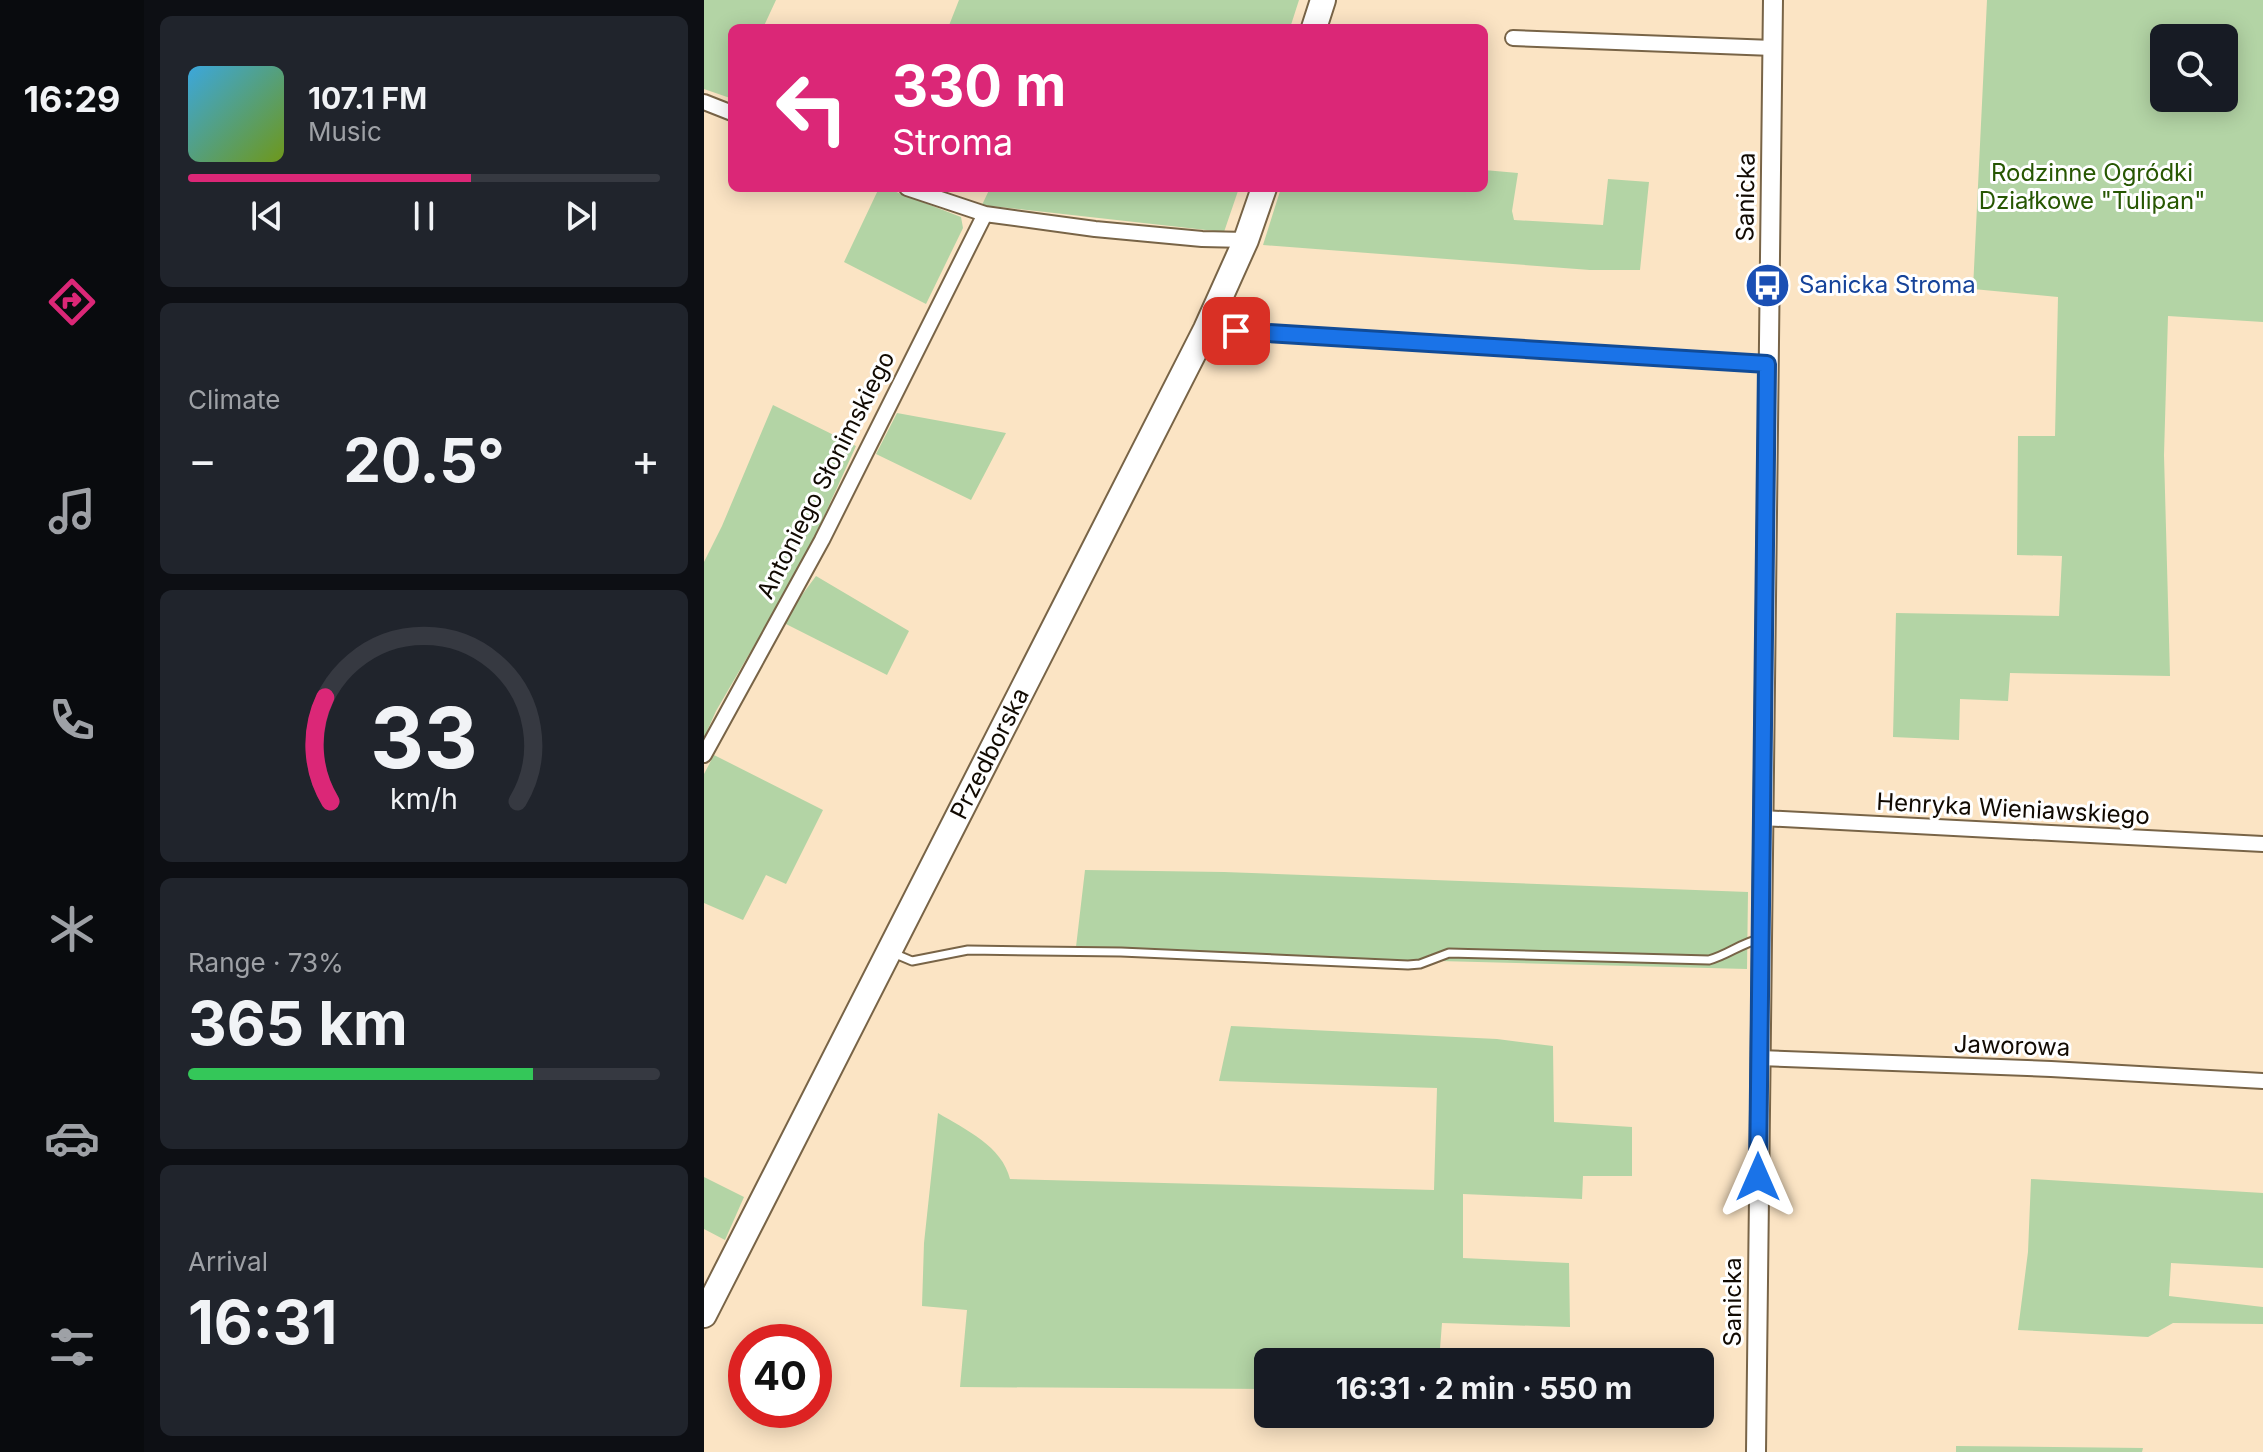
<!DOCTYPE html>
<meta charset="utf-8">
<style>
:root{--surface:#171b24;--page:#20242c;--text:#f1f3f6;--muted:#9ea1a6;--line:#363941;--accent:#db2777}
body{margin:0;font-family:Inter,sans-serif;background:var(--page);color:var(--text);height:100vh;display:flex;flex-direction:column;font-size:30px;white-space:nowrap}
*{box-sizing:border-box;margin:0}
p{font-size:26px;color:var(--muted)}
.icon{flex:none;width:44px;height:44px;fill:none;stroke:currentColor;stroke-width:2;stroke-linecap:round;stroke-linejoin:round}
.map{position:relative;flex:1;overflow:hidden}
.drawer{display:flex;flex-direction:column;gap:16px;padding:16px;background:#0d0f14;width:560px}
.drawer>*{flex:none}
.guide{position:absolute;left:24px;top:24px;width:760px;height:168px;border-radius:12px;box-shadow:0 4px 20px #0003;background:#db2777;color:#fff;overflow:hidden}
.tools{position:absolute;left:1446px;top:24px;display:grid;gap:16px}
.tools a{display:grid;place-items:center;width:88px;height:88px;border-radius:12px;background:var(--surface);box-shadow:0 4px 20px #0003;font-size:40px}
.speed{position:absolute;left:24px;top:1324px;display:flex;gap:16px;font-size:40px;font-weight:700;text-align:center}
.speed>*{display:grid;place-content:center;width:104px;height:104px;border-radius:50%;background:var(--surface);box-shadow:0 4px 20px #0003;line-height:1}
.speed .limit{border:12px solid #d22;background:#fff;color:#111}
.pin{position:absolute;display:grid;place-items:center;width:68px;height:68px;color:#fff;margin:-34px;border-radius:16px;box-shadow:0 4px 12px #0006}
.me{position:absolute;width:88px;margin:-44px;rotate:0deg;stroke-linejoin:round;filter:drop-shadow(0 0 6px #0008)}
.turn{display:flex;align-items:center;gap:28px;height:168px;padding:0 32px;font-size:36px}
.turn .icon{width:104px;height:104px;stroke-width:2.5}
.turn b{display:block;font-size:56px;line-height:68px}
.big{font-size:60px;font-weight:700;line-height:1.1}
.drawer .tile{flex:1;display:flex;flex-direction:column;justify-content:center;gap:12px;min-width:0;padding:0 28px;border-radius:12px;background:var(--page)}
.drawer .dial{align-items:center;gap:0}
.dial svg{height:208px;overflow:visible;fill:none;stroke:var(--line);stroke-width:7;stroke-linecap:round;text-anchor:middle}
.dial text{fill:var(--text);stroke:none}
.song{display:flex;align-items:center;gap:24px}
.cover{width:96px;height:96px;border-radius:12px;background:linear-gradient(135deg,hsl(200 70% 55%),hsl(80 70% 35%))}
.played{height:8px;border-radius:4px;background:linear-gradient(90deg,var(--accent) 60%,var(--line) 60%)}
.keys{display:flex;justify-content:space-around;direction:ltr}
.heat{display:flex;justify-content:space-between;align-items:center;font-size:44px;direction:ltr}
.charge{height:12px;border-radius:6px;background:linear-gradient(90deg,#34c759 73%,var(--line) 0)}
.trip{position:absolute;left:550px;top:1348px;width:460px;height:80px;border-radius:12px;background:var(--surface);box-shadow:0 4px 20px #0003;font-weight:700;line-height:80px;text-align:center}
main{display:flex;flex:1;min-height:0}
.tab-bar{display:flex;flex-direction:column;width:144px;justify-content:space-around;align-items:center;background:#090b0e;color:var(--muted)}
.tab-bar .icon{width:56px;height:56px}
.tab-bar .active{color:var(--accent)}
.tab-bar b{font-size:36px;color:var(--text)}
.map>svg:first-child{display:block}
.green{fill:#b3d4a5;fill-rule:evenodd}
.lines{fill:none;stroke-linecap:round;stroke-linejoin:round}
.service-casing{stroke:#786447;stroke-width:11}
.minor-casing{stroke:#786447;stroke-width:18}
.tertiary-casing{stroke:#786447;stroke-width:22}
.primary-casing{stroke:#786447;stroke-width:28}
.service{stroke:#fff;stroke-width:7}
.minor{stroke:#fff;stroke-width:14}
.tertiary{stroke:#fff;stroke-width:18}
.primary{stroke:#fff;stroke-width:24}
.route-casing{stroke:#114b97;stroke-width:20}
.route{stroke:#1a73e8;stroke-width:14}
.labels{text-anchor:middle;stroke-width:6;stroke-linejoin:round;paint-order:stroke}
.park-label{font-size:24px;fill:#275702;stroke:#fff}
.street-label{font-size:24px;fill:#110a02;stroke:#fff}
.transit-label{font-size:24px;fill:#164399;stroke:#fff;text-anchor:start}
</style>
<main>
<nav class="tab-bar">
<b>16:29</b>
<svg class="icon active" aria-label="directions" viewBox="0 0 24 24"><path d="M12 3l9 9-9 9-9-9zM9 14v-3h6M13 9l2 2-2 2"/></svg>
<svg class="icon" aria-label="music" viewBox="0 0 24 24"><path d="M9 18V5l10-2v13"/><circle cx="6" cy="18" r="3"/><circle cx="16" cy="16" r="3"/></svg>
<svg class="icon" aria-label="phone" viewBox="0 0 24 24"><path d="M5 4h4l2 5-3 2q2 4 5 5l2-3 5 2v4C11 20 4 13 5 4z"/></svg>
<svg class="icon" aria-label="climate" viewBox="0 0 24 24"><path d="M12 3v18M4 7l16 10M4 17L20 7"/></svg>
<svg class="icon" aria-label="car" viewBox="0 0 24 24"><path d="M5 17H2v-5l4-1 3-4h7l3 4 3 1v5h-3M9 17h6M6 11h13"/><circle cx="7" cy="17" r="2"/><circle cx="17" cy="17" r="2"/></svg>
<svg class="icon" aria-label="filters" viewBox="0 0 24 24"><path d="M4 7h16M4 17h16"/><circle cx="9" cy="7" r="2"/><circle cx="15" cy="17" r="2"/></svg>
</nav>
<section class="drawer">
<div class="tile">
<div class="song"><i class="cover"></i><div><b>107.1 FM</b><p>Music</p></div></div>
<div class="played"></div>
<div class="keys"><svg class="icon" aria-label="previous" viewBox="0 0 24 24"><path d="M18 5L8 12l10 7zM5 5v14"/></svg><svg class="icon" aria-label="pause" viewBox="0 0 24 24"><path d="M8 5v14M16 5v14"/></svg><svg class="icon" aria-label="next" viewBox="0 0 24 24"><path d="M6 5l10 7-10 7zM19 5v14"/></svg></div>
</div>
<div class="tile"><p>Climate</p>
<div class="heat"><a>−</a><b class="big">20.5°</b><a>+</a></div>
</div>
<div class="tile dial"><svg viewBox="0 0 100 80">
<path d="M14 69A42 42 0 1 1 86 69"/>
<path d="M14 69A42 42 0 0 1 12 29" stroke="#db2777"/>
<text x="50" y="56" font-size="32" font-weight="700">33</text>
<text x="50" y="72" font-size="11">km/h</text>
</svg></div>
<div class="tile"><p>Range · 73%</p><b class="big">365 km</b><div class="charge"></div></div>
<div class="tile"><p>Arrival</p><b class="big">16:31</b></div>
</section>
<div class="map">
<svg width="1559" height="1452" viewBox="0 0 1559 1452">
<rect width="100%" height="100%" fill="#fbe4c4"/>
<path class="green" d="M0 0H72L59 28H28V94L26 98 0 89Z
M255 0H595L586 28H244Z
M1283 0H1559V322L1464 316 1460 455 1466 676 1306 673 1304 701 1256 699 1255 740 1189 737 1192 613 1355 616 1358 556 1313 555 1314 436H1351L1354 297 1269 289ZM1460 38H1520V98H1460Z
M780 170 814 173 808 211 810 220 899 225 904 179 945 182 936 270H886L559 245 577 188H780Z
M175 188H182L257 217 259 228 222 304 140 262Z
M286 188H535L520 232 278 205Z
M69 405 152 446 101 558 12 711 0 738V562L18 526Z
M193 413 302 433 267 500 172 454Z
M112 576 205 631 183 675 78 622Z
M10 755 119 810 82 884 62 875 39 920 0 903V774Z
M381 870 520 872 1044 892 1043 969 620 958 372 947Z
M527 1026 793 1039 849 1046 850 1122 928 1127V1176H879L878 1199 759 1194V1258L865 1263 866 1327 738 1323 735 1362H564V1389L256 1387 263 1310 218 1306 220 1243 234 1113C262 1130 298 1146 306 1179L730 1190 733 1088 515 1081Z
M0 1177 40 1197 21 1240 0 1229Z
M1327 1179 1559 1193V1268L1467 1263 1465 1296 1559 1307V1324L1469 1323 1444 1337 1314 1330 1324 1252Z
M1252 1446 1439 1448 1438 1452H1252Z"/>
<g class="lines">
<defs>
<path id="service" d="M189 953 208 961 264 950 417 952 704 965 716 964 745 953 1005 960C1024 955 1037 943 1056 939"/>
<path id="minor" d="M809 38 1069 48
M0 102 28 113
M203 188 281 214 391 229 498 239 542 240
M502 329 1063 364
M0 755 118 540 281 214
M1058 818 1559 844
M1055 1058 1347 1069 1559 1081"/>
<path id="tertiary" d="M1052 1452 1069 0"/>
<g id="primary">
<path d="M610 28 619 0"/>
<path id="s1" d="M0 1315 502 329 542 240 560 188"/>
</g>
</defs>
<use href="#service" class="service-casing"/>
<use href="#minor" class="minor-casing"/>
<use href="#tertiary" class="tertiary-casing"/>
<use href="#primary" class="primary-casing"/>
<use href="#service" class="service"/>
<use href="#minor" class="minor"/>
<use href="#tertiary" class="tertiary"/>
<use href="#primary" class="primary"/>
</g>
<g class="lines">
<defs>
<path id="route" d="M532 331 1063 364 1054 1177"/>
</defs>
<use href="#route" class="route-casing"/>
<use href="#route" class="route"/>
</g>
<defs>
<symbol id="bus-disc" viewBox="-11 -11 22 22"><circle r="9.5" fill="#1a4fb4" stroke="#fff"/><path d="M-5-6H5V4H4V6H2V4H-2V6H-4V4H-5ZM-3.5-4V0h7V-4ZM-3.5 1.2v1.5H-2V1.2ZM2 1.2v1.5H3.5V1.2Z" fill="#fff"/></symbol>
</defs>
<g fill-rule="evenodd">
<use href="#bus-disc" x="1038" y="260" width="51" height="51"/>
</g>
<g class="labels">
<g class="park-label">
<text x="1388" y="181">Rodzinne Ogródki<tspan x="1388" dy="28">Działkowe "Tulipan"</tspan></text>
</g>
<g class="street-label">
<text transform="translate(1042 197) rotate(-89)" y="8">Sanicka</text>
<text transform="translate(122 475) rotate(-63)" y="8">Antoniego Słonimskiego</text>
<text dy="8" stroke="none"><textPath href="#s1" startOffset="630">Przedborska</textPath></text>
<text transform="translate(1309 809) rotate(3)" y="8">Henryka Wieniawskiego</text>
<text transform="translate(1308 1046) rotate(2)" y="8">Jaworowa</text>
<text transform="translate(1029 1302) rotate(-90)" y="8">Sanicka</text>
</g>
<g class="transit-label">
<text x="1095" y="293">Sanicka Stroma</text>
</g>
</g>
</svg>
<div class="tools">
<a><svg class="icon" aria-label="search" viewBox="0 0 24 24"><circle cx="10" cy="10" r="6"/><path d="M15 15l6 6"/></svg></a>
</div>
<div class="speed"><div class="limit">40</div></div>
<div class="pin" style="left:532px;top:331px;background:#d93025"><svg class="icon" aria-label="arrive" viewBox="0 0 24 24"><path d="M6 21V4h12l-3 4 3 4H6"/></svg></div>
<svg class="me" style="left:1054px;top:1177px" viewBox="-20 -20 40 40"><path d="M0-17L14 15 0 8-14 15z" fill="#1a73e8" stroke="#fff" stroke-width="4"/></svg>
<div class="trip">16:31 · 2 min · 550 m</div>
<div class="guide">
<div class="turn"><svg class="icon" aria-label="left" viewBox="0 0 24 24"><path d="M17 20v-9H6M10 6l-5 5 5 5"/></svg><div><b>330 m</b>Stroma</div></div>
</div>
</div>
</main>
